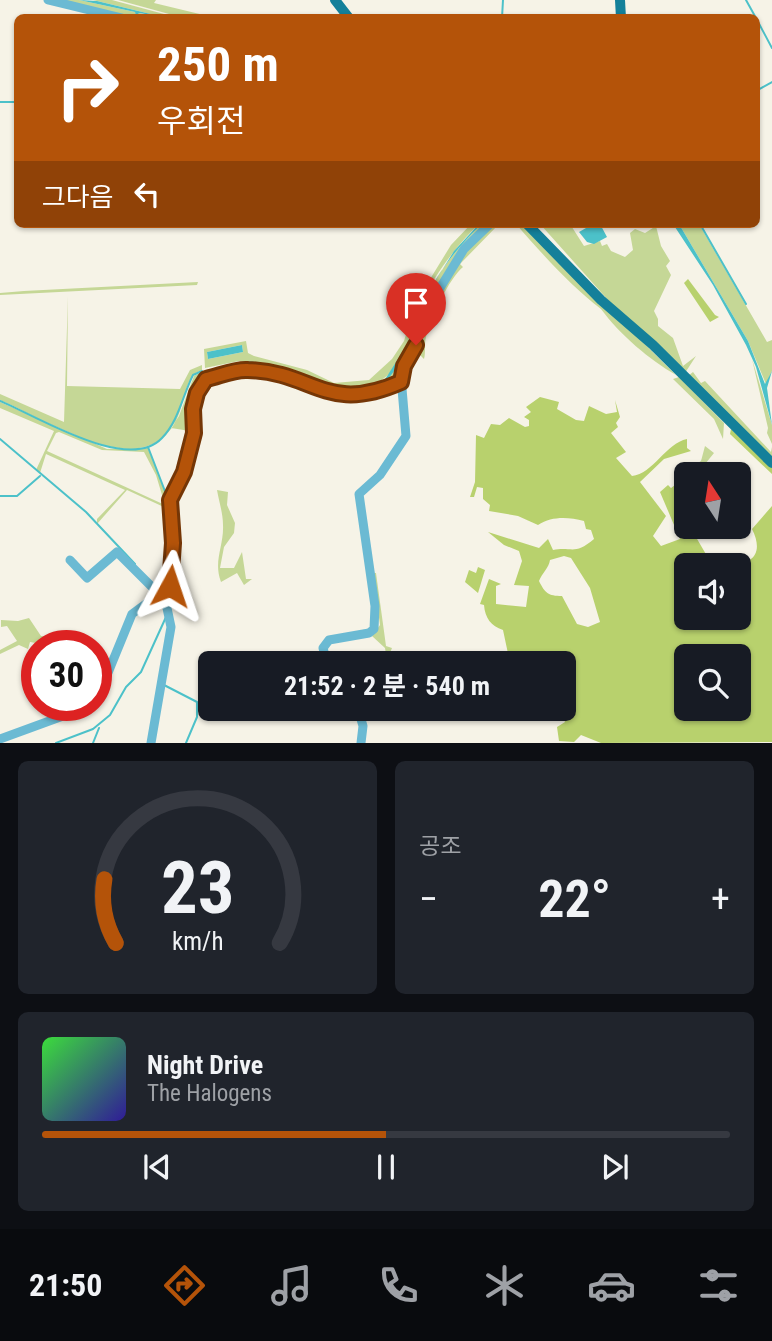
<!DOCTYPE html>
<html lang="ko">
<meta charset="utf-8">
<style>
:root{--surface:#171b24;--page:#20242c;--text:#f1f3f6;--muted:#9ea1a6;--line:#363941;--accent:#b45309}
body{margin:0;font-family:"Roboto Condensed","Noto Sans KR",sans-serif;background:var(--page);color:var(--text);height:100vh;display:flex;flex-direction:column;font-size:26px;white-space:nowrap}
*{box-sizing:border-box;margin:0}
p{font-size:23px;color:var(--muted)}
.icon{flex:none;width:38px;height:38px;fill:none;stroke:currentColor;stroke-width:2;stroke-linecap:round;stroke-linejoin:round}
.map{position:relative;height:743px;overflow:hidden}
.sheet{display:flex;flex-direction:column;gap:18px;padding:18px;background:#0d0f14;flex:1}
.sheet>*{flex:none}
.banner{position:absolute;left:14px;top:14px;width:746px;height:214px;border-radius:10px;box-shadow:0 2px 5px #0004;background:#b45309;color:#fff;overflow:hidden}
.needle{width:46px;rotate:348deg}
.controls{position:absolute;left:674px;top:462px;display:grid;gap:14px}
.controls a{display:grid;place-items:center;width:77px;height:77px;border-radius:10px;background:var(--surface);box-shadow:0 2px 5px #0004;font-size:35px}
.speed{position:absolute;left:21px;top:630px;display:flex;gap:14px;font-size:35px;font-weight:700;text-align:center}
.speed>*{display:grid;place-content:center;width:91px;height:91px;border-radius:50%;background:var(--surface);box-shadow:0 2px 5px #0004;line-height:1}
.speed .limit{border:10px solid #d22;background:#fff;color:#111}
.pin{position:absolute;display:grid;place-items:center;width:60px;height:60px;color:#fff;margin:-72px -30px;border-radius:50% 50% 50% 0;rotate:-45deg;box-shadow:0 0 7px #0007}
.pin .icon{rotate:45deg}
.me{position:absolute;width:77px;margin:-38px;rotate:5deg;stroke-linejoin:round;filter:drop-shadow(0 0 5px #0008)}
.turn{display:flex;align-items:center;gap:24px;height:147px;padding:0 28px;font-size:32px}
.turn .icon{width:91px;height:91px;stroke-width:2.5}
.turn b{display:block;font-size:49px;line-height:60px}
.then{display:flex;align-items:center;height:66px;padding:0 28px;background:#0003;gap:14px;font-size:26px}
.big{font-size:52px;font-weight:700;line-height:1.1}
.sheet .card{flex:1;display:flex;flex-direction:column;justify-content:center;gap:10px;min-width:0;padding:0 24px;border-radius:10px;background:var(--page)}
.sheet .dial{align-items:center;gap:0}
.dial svg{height:182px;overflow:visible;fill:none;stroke:var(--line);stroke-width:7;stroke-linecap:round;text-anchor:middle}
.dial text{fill:var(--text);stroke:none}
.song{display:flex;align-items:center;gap:21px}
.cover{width:84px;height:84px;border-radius:10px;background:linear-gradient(135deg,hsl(120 70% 55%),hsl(250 70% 35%))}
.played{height:7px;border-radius:4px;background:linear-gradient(90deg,var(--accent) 50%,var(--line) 50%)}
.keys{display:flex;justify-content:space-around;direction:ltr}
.heat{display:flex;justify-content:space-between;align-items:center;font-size:38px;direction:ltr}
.sheet .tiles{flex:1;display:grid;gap:18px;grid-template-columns:1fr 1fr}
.card:last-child{grid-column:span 2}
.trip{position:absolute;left:198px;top:651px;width:378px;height:70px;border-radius:10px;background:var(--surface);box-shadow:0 2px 5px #0004;font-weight:700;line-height:70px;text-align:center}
.tabs{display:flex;height:112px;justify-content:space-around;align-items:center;background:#090b0e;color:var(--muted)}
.tabs .icon{width:49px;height:49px}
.tabs .on{color:var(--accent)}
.tabs b{font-size:32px;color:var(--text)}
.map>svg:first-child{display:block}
.green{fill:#c5d796;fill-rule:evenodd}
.forest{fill:#b8d16d;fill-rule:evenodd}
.sand{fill:#f3e9c4}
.water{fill:#4cc1c9}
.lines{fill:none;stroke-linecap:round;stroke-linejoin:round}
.stream{stroke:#4cc1c9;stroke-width:2}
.minor{stroke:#6bbad3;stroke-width:9}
.major{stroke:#14809a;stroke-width:10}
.route-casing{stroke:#753606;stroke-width:18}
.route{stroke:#b45309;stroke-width:12}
</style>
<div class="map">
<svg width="772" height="743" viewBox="0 0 772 743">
<rect width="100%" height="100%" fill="#f6f3e7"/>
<path class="green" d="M53 0H79L135 12 136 17 139 13 153 17H132Z
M93 0H112L175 17H163Z
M118 0H156L154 3 212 17H180Z
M471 224H479C457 245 435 274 422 302 418 311 419 323 415 333 404 362 384 388 352 391 334 392 323 381 306 379 315 382 323 388 331 390 372 404 402 367 416 333 420 324 420 312 424 302 437 273 459 245 482 224H488L463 248 434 294 415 346 394 382 362 393 345 395 248 367 207 375 205 371 243 362 255 363 239 361 205 368 204 349 246 341 248 353 254 356 307 370 334 383 369 380 392 359 404 341 416 302 451 245ZM242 345 243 352 208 359 207 352Z
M494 224H499L460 264 463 267C450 277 430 319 426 337 424 344 426 351 424 359L419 354 404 377 420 344 429 313 463 255Z
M516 224H523L676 375C650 360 620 335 601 309 572 287 542 254 516 224Z
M540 224H570L584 246 600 241 602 246 607 244 611 251 625 257 633 250 630 233 635 229 645 233 656 226 661 246 670 261 666 266 671 275 654 311 658 319V326L673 338 683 366 696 356 685 373 608 300Z
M679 224H699L767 342 772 340V371L766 384 748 341Z
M198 282 197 285 0 295V293L24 291Z
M68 296 67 386 180 389 190 370 202 365V370C186 375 185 397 180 411 152 492 48 420 0 400V394L64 422Z
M752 359 772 425V444L767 433 768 428Z
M203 371 190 431 171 428 179 416 194 376Z
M693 372 701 383 705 381 771 452 772 447V460L688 376Z
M679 377 724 423 723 439 714 419 673 379Z
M0 402 107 449 148 448 164 489 166 508 127 490 97 524V519L125 490 46 454 40 473 36 470 54 431 0 408ZM59 432 102 450 144 452 156 475 165 505 47 451 56 433Z
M705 446 714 453 697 474H691L689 469 701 461Z
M217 490 228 492 227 505 235 523 234 533 224 547 220 568H234L242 552 246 579H252L244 585 237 573 221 582C213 561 224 546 223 525 223 513 219 502 217 490Z
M373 573H376L386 646 392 648 387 660 385 648 372 636 380 625Z
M29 618 41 636 50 637 47 645 30 642 28 649 19 645 0 654V650L17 641 7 626 1 627V620L18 621Z"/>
<path class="forest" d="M688 279 715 315 719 317 710 322 684 283Z
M540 397 559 402 557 409 576 420 584 421 589 406 606 414 617 412 615 400 620 417 616 423 618 427 611 433 626 452 616 458 632 476C653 474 666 443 687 439V448L691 451 664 459 640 482 666 516 653 536 661 546 680 539 660 492 668 485 671 488 675 485 680 488 679 501 684 502V528L693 532 707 556 718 565H686V618H738V565H730C753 564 764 553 752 529L772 506V742L601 743 581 735 574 742 559 741 557 727 565 722 560 709H564V663H547L544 658C533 656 525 663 510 663L503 630C491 626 485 618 484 605L480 604 489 579 501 584 496 586V604L526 607 529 586 514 585 522 561 519 551 504 545 488 532 539 548 548 539 553 550C572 546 574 556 594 539L591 530 586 529 584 521C568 517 552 516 538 525L518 516 489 511 490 505 483 499V488L477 487 474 497H470L475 482 476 435 484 438 491 424 500 425 509 418 525 427 529 426V420L524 417 531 412 526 407ZM564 556 571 558 590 588 600 622 588 627 577 624 562 596C548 596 545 593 539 581 542 573 549 568 550 560ZM686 656H738V709H686Z
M731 429 772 468V474L730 434Z
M478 567 485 570 478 593 465 582 469 570 476 573Z"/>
<path class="sand" d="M686 485V527H692L693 532 690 533 684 528V502H679L680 488Z"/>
<path class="water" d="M79 0 97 1 163 17 139 13 136 17 135 12Z
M479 224H482C459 245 437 273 424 302 420 311 420 323 416 333 413 343 392 377 384 383 376 388 363 391 353 392 316 395 277 359 240 363 251 354 313 383 330 389 347 394 368 389 384 381L415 332 422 302 454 251Z
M593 224H600L607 237 594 244 587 242 579 232Z
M673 224H679L748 341 765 384 772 371 767 388 772 425 756 367 746 345 713 285Z
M242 345 243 352 208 359 207 352Z"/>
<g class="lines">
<path class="stream" d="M746 0 756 18
M502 18 503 0
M756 18 772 48
M756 91 772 82
M0 102H18
M700 224 746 304
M0 401C37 416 128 474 162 438 179 420 182 397 193 375L202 371
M0 439 86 512 135 564
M148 447 168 499
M0 496H17L40 476
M164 685 197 702V717L186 743
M56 743 93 729 110 715 126 687 141 672 166 617
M93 743 99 728"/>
<path class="minor" d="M48 0 122 18
M70 560 87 578 117 552 160 595
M327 663 323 648 329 640 369 633 374 629 375 606 359 494 380 475 406 436 401 377 429 306 464 249 490 224
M96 702 132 614 170 586 173 543 170 500 184 472 194 433 193 409 197 393 206 379C219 376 234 369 248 370 315 372 326 415 401 382
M358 709 363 726 361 743
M0 739 93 705
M151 743 171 627 167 608 170 587"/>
<path class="major" d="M335 0 349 18
M620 0 621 18
M527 224 601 300 653 345 772 463"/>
</g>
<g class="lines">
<defs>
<path id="route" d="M170 586 173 543 170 500 184 472 194 433 193 409 197 393 206 379C220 376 234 369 248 370 315 372 326 415 401 382L404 366 416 345"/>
</defs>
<use href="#route" class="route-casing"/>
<use href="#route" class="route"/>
</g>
</svg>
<div class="controls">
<a><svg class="needle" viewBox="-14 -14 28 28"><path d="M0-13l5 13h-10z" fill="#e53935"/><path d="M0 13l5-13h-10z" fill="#9ea1a6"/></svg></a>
<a><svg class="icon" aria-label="sound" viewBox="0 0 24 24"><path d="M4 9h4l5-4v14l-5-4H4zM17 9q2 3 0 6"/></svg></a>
<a><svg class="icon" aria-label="search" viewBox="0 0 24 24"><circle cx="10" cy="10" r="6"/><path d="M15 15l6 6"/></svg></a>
</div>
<div class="speed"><div class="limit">30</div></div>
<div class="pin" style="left:416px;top:345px;background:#d93025"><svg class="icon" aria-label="arrive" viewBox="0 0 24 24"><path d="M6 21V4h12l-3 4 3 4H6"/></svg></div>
<svg class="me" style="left:170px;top:586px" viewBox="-20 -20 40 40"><path d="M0-17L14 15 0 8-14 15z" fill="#b45309" stroke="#fff" stroke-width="4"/></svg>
<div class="trip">21:52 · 2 분 · 540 m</div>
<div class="banner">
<div class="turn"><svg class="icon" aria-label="right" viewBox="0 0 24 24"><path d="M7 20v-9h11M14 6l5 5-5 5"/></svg><div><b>250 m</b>우회전</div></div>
<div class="then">그다음<svg class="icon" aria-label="left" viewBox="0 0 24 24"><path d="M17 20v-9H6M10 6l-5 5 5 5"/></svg></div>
</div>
</div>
<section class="sheet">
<div class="tiles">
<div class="card dial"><svg viewBox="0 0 100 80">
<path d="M14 69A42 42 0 1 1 86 69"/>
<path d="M14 69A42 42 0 0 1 9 41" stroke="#b45309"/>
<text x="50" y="56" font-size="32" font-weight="700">23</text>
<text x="50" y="72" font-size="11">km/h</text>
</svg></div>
<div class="card"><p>공조</p>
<div class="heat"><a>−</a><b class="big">22°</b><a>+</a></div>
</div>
<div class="card">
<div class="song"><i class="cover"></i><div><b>Night Drive</b><p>The Halogens</p></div></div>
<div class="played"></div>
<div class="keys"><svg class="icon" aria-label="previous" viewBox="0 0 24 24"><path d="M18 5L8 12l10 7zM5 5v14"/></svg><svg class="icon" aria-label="pause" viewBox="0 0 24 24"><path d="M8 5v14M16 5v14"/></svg><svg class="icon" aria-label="next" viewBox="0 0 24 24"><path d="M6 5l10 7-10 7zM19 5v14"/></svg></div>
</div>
</div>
</section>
<nav class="tabs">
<b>21:50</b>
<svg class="icon on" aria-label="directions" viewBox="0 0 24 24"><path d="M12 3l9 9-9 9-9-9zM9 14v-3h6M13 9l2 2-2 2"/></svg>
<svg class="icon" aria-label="music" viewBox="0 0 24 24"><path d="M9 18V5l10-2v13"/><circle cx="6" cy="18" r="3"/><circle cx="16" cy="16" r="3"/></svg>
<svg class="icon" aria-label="phone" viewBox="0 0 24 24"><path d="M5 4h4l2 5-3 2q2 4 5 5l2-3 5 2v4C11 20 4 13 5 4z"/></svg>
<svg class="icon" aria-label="climate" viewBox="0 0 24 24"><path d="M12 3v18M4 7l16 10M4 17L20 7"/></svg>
<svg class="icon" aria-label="car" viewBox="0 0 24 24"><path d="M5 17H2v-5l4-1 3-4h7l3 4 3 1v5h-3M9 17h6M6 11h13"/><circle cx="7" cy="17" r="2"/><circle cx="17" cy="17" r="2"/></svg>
<svg class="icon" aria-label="filters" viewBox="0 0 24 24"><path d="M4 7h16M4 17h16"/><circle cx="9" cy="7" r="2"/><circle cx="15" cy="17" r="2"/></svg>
</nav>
